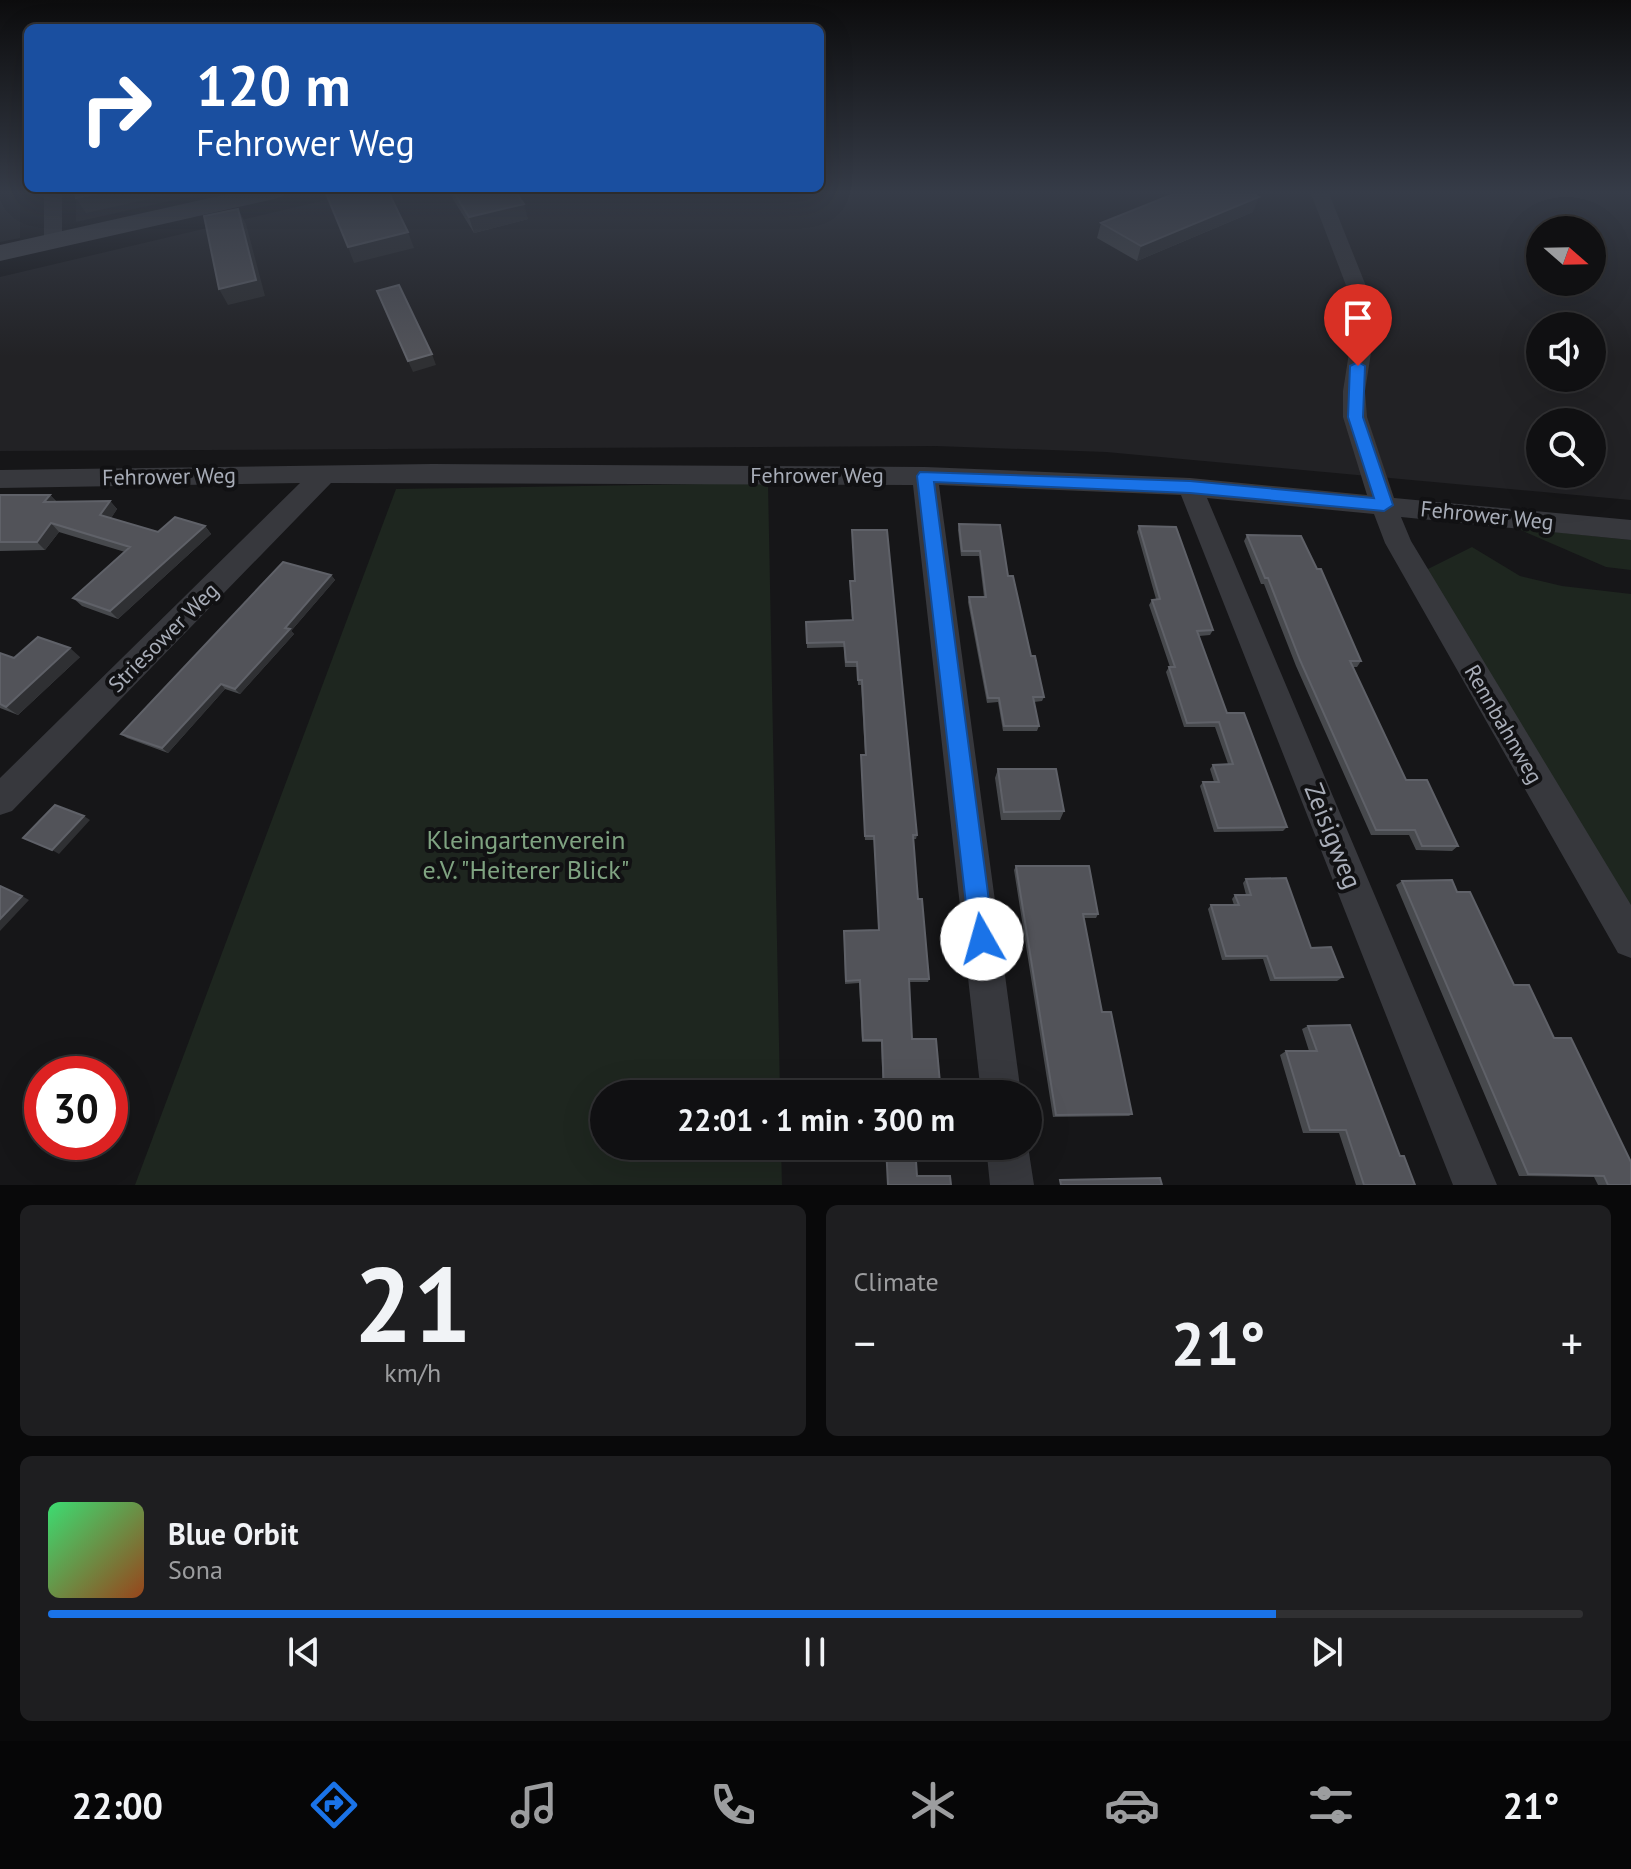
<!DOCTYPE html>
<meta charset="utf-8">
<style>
:root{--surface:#101012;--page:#1e1e20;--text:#f1f3f6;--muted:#9c9d9f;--line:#303032;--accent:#1a73e8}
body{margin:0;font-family:"PT Sans",sans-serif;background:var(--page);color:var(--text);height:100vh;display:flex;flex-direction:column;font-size:30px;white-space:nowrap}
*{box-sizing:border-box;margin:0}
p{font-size:26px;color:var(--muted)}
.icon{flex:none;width:44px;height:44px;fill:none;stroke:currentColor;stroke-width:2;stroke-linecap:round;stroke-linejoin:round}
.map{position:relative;height:1185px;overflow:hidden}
.sheet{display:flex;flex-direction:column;gap:20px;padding:20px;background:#09090a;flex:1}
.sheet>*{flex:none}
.top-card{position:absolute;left:24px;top:24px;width:800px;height:168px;border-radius:12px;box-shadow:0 8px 32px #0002,0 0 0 2px var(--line);background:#1a4fa0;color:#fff;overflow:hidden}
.needle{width:52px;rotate:110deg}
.controls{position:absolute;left:1526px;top:216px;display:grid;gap:16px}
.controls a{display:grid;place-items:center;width:80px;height:80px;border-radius:50%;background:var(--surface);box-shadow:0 8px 32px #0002,0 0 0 2px var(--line);font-size:40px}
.speed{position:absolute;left:24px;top:1056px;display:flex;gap:16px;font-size:40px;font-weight:700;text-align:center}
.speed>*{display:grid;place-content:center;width:104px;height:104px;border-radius:50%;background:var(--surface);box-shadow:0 8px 32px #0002,0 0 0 2px var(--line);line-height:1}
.speed .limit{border:12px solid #d22;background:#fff;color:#111}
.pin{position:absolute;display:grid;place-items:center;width:68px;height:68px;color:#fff;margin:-82px -34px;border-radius:50% 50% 50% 0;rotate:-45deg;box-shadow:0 0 8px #0007}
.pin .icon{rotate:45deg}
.me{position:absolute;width:88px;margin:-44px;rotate:353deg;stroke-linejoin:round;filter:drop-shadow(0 0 6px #0008)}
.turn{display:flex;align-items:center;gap:28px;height:168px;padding:0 40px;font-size:36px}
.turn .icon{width:104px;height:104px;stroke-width:2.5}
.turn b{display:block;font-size:56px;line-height:68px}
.big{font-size:60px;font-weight:600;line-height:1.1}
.sheet .tile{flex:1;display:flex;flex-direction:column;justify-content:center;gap:12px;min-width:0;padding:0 28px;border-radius:12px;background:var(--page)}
.sheet .dial{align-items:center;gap:0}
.dial b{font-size:104px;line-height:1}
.song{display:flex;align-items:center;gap:24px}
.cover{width:96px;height:96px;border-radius:12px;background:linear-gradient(135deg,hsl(140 70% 55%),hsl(20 70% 35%))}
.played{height:8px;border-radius:4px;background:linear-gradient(90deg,var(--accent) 80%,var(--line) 80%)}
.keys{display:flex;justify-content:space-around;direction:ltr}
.heat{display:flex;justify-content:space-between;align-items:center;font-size:44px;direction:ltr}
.sheet .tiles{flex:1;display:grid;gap:20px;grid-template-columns:1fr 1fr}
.tile:last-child{grid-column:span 2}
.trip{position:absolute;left:590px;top:1080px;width:452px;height:80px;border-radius:40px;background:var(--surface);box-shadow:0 8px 32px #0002,0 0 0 2px var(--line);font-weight:600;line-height:80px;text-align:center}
.tab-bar{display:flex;height:128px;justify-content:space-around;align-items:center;background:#060607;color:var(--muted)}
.tab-bar .icon{width:56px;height:56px}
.tab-bar .on{color:var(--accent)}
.tab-bar b{font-size:36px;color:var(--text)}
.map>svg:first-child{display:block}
.built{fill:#222225;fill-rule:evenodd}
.green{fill:#1e261f}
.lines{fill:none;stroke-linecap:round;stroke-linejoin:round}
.street{fill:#37383d;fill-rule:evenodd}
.secondary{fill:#45474d;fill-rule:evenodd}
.wall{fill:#47494d}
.shaded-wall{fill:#2f3033}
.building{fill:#525359;stroke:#5f6168;stroke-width:2}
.route{fill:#1a73e8;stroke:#114b97;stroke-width:2}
.labels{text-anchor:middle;stroke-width:8;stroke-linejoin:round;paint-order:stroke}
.street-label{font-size:22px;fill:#a8adb8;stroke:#111113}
.near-street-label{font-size:26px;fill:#a8adb8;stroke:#111113}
.near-park-label{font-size:26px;fill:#7fa381;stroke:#111113}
</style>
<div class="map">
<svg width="1631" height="1185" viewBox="0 0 1631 1185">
<rect width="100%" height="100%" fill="#161618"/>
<path class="built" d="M0 191H20V238L0 242Z
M76 191H214L76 222Z
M364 191H1631V500L1106 452 936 446 0 451V277ZM1540 230H1592V282H1540ZM1540 326H1592V378H1540ZM1540 422H1592V474H1540Z"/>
<path class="green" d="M768 483 780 1094H604V1146H781L782 1185H135L396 489Z
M1516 528 1631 540V570L1606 567Z
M1472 547 1520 576 1562 586 1631 594V908L1424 571Z"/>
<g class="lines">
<path class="street" d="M44 191H62V241L53 247 44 241Z
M1310 191H1328L1372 301 1376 321 1365 391 1367 417 1394 498 1631 520V540L1401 517 1411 541 1631 905V958L1618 953 1385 543 1374 514 1207 498 1497 1185H1453L1181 495 939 485 1021 1094H981L913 485 331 483 12 811 0 815V778L300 483 0 488V470L433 464 925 467 1190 478 1367 495 1343 417V391L1354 321 1352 301Z
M986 1146H1028L1034 1185H990Z"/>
<path class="secondary" d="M241 191H287L283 196 274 199 0 261V245Z"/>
</g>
<path class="wall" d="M448 191H515L528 219 474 233Z
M1253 212 1137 261 1097 238 1101 223Z
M0 495H50L56 501H110L117 509 111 518 158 532 205 526 211 534 118 619 82 606 73 598 125 552 59 532 45 550 0 551Z
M959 524 1008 576 1031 656 1044 697 1042 701 1034 702 1039 726 1037 731H1003L998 702 987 703 968 602 969 597H984L979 556H961L958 530Z
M1139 526 1213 630 1210 635 1199 636 1227 713 1287 827 1283 831 1214 832 1200 786 1203 782H1214L1210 769 1213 765 1228 764 1215 727H1184L1166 672 1169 667H1170L1149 605 1152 600 1156 599 1137 532Z
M852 530 917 835 916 839H913L918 899 929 979 928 982H909L912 1039 941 1094H883L881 1042H862L859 983 845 984 844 931 879 930 874 840H865L861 760V755H865L861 685H858L857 667H845L844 647 807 648 806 622 852 620 850 581H855Z
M1247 535 1317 569 1361 661 1357 667H1353L1406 780 1458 846 1452 851 1416 850 1409 835H1371L1296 666 1264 584H1261L1244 541Z
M331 575 335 580 291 631 294 634 240 694 225 689 168 753 127 738 121 734Z
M0 653 14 658 80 657 18 715 0 708Z
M998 769 1064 811 1060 820H1001L995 778Z
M1016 866 1098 914 1096 918H1084L1102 1012 1132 1114 1129 1116 1053 1117 1014 870Z
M1246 879 1311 948 1343 977 1337 981H1270L1263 959 1222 960 1208 909 1211 905H1234L1232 899 1235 895H1246L1243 883Z
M1402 881 1457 892 1514 985 1554 1038 1631 1185H1598L1594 1177 1519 1176 1396 885Z
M1308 1026 1400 1156 1415 1185H1356L1339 1133H1303L1280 1055 1286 1051H1309L1302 1029Z"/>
<path class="shaded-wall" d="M108 191H185L86 213 76 198Z
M1259 197 1253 212 1137 261 1141 246Z
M524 204 528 219 474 233 469 217Z
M238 209 246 224 265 296 228 305 219 289Z
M408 232 414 248 354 263 348 247Z
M432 354 436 365 413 372 408 361Z
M50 495 57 503 44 502Z
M110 501 117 509 108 523 100 515Z
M51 523 59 532 45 550 37 542Z
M205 526 211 534 118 619 110 611Z
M331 575 335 580 291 631 294 634 240 694 235 689 285 628Z
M70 648 80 657 18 715 6 707Z
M221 684 225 689 168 753 162 748Z
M84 816 90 820 59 854 52 850Z
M22 896 29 900 0 931V919Z"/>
<path class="building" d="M75 191H108L76 198Z
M325 191H388L408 232 348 247Z
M453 191H515L524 204 469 217Z
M1181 191H1247L1259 197 1141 246 1101 223Z
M238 209 256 280 219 289 204 216Z
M399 285 432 354 408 361 377 291Z
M0 495H50L44 502 110 501 100 515 158 532 175 517 205 526 110 611 73 598 130 547 51 523 37 542H0Z
M959 524 1000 525 1008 576H1013L1031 656H1035L1044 697H1033L1039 726H1004L999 698H988L969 597H986L980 551H962Z
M1139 526 1176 527 1213 630 1197 631 1227 713H1244L1287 827 1218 828 1203 782H1219L1213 765 1233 764 1219 722 1187 723 1169 667H1175L1152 600 1160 599Z
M852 530H887L917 835H913L918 899H922L929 979H909L912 1039H936L941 1094H884L882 1040H863L860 980 846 981 844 931 879 930 874 836H865L861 755H866L862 680H858L857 662H846L844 642 807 643 806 622 853 620 850 581H855Z
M1247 535 1301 536 1317 569H1321L1361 661H1350L1406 780H1427L1458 846H1422L1415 830H1376L1300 660 1268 578H1265Z
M283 562 331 575 285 628 290 629 235 689 221 684 162 748 121 734Z
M38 637 70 648 6 707 0 704V653L14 658Z
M998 769H1056L1064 811 1004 812Z
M55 805 84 816 52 850 23 838Z
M1016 866H1089L1098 914H1083L1102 1012H1111L1132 1114 1056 1115Z
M1286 878 1311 948 1331 947 1343 977 1275 978 1267 956H1226L1211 905H1239L1235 895H1251L1246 879Z
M1452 880 1457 892H1470L1514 985H1529L1554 1038H1571L1631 1162V1185H1608L1604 1176 1528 1174 1402 881Z
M0 886 22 896 0 919Z
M1350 1025 1400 1156H1404L1415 1185H1364L1346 1130H1310L1286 1051H1317L1308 1026Z
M886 1146H915L917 1176H950L951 1185H888Z
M1160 1178 1162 1185H1061L1060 1180Z"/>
<linearGradient id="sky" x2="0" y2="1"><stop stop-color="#0c0c0d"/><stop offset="0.54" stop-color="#363c48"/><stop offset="1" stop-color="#363c48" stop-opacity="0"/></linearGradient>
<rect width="1631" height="357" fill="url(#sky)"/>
<path class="route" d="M1358 362 1365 366 1363 417 1393 505 1384 511 1190 493 934 482 994 939 990 948 982 951 973 948 970 939 917 476 920 472 1190 481 1374 498 1348 417 1350 366Z"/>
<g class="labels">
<g class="street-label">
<text x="817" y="483">Fehrower Weg</text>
<text transform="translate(169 476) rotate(-1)" y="8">Fehrower Weg</text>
<text transform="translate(1487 515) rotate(6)" y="8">Fehrower Weg</text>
<text transform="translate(163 637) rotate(-45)" y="8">Striesower Weg</text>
<text transform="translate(1504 724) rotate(60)" y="8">Rennbahnweg</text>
</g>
<g class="near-street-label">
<text transform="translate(1333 836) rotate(68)" y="9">Zeisigweg</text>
</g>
<g class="near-park-label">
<text x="526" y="849">Kleingartenverein<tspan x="526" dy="30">e.V. "Heiterer Blick"</tspan></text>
</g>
</g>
</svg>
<div class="controls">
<a><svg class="needle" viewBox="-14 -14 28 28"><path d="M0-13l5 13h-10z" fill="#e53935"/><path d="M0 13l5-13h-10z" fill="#9c9d9f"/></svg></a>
<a><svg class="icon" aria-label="sound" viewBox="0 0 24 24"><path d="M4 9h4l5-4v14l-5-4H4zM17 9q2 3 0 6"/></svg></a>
<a><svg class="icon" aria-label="search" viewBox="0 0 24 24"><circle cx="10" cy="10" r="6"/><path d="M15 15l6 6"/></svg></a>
</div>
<div class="speed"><div class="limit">30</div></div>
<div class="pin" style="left:1358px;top:366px;background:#d93025"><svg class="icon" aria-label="arrive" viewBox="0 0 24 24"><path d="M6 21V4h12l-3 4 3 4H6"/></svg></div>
<svg class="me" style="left:982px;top:939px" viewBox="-20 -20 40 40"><circle r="19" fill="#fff"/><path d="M0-13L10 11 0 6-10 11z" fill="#1a73e8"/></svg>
<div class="trip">22:01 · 1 min · 300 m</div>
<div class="top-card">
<div class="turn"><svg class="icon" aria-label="right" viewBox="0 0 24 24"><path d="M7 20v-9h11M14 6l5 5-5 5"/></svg><div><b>120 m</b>Fehrower Weg</div></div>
</div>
</div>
<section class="sheet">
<div class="tiles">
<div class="tile dial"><b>21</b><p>km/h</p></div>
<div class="tile"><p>Climate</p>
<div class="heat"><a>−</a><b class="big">21°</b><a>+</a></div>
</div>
<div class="tile">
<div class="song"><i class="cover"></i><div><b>Blue Orbit</b><p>Sona</p></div></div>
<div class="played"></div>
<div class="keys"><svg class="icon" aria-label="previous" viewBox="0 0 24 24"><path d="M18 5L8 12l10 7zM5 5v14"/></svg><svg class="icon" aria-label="pause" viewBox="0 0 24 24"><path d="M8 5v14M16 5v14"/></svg><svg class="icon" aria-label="next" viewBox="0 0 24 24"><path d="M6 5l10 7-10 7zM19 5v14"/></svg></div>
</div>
</div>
</section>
<nav class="tab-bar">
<b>22:00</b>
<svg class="icon on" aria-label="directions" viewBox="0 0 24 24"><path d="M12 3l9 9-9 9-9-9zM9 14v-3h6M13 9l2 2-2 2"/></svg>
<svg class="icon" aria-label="music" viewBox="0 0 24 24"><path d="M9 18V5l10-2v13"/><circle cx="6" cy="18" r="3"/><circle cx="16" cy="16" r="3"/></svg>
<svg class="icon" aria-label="phone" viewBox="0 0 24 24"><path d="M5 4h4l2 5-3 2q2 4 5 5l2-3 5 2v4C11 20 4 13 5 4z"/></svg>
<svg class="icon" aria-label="climate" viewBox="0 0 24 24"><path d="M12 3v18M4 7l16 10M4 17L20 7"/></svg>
<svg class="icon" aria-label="car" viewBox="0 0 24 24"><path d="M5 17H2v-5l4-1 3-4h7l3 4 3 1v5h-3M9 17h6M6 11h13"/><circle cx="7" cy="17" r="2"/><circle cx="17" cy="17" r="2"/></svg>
<svg class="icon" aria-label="filters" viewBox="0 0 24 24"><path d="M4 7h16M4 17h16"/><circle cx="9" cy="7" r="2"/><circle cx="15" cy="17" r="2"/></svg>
<b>21°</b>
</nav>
